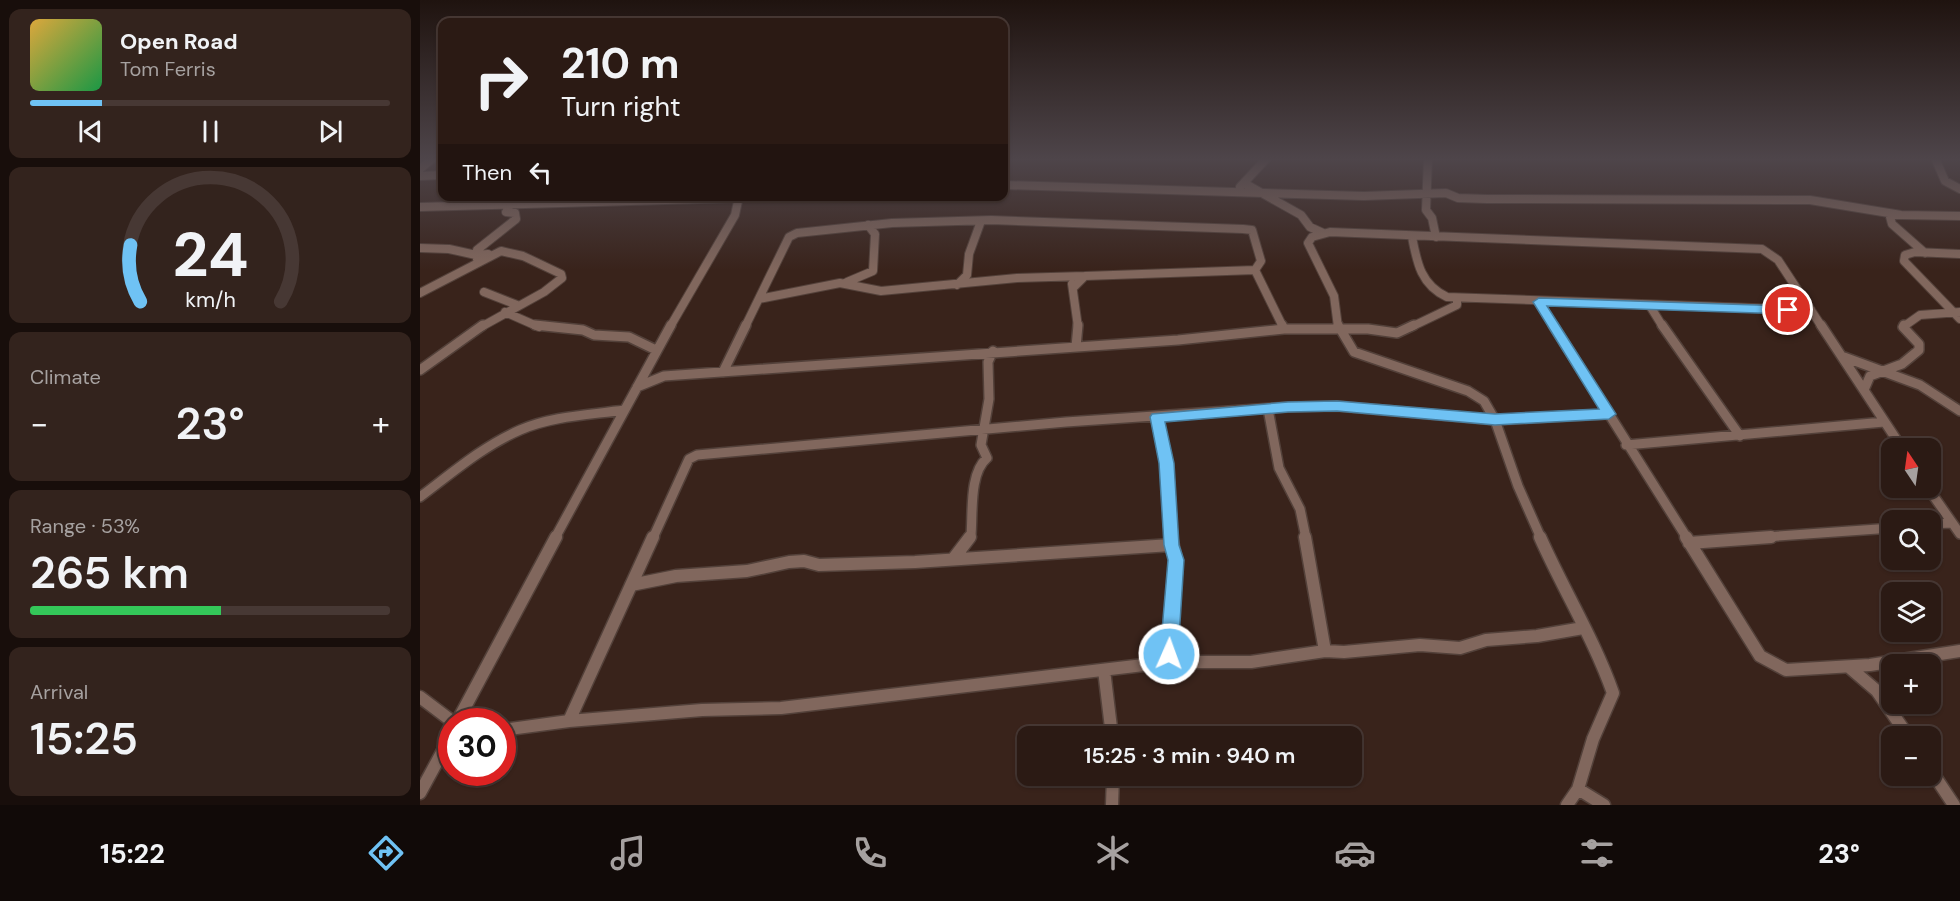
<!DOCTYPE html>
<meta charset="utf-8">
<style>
:root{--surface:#2b1a14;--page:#33231d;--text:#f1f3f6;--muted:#a6a1a0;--line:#473834;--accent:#6fc2f4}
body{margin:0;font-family:"DM Sans",sans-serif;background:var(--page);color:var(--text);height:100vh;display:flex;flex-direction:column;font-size:22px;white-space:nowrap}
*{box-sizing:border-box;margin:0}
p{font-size:20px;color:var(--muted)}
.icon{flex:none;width:33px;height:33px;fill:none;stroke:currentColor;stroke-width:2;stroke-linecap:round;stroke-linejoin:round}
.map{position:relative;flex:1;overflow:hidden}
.panel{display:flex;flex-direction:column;gap:9px;padding:9px;background:#180e0b;width:420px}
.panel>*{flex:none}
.top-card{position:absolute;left:18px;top:18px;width:570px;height:183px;border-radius:12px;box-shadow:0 2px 4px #0004,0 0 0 2px var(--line);background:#2b1a14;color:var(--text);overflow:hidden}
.needle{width:39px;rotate:347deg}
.controls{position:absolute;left:1461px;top:438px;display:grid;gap:12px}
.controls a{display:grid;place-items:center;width:60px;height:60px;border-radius:12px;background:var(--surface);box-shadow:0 2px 4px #0004,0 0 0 2px var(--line);font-size:30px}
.speed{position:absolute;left:18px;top:708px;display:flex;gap:12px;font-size:30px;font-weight:700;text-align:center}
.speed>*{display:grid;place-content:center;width:78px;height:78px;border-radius:50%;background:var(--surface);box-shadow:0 2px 4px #0004,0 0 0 2px var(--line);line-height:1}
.speed .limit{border:9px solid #d22;background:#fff;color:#111}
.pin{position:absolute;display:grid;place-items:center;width:51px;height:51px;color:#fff;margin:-26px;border:3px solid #fff;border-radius:50%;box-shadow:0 2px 6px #0007}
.me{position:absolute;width:66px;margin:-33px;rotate:2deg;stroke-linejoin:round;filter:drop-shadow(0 0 4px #0008)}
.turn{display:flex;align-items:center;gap:21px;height:126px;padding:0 24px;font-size:27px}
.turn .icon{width:78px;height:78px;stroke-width:2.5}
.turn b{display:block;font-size:42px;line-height:51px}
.then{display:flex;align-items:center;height:57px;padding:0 24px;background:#0003;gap:12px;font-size:22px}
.big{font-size:45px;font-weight:600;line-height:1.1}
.panel .card{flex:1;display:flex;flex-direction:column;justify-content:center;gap:9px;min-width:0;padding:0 21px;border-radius:12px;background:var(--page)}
.panel .dial{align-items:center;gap:0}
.dial svg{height:156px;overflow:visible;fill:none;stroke:var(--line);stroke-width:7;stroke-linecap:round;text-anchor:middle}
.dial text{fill:var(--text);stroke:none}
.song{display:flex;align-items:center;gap:18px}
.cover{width:72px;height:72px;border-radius:9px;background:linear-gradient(135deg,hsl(40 70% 55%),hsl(140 70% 35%))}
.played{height:6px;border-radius:3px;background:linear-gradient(90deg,var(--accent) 20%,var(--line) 20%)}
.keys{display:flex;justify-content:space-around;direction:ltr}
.heat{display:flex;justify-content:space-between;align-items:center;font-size:33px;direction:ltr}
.charge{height:9px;border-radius:4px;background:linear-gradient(90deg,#34c759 53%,var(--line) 0)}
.trip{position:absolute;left:597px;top:726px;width:345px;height:60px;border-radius:12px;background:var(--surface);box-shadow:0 2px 4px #0004,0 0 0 2px var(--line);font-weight:600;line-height:60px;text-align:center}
.tabs{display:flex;height:96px;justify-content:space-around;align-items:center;background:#110a08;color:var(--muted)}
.tabs .icon{width:42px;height:42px}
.tabs .selected{color:var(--accent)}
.tabs b{font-size:27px;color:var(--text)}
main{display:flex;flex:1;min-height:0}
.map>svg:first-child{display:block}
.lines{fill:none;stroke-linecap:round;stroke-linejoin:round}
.minor-far2-casing{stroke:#53413a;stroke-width:10}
.minor-far1-casing{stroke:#53413a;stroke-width:12}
.minor-casing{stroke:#53413a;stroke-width:15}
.minor-far2{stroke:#81675d;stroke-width:8}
.minor-far1{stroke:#81675d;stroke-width:9}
.minor{stroke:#81675d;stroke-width:12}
.route{fill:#6fc2f4;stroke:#487e9f;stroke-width:1.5}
</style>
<main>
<section class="panel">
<div class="card">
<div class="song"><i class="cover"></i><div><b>Open Road</b><p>Tom Ferris</p></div></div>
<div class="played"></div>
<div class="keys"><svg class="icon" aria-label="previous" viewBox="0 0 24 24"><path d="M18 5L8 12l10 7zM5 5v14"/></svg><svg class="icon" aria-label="pause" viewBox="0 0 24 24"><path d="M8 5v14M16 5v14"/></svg><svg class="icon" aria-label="next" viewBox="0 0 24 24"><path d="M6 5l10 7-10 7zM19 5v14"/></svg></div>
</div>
<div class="card dial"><svg viewBox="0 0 100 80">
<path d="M14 69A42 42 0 1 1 86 69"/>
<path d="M14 69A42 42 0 0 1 9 40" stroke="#6fc2f4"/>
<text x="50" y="56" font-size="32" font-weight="700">24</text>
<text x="50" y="72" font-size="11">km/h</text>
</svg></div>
<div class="card"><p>Climate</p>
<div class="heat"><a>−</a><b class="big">23°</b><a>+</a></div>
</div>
<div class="card"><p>Range · 53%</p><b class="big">265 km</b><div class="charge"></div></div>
<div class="card"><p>Arrival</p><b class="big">15:25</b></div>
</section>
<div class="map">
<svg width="1540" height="805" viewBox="0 0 1540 805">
<rect width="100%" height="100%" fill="#39231b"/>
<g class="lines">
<defs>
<path id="minor-far2" d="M1008 158 1006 210 1012 218 1016 237
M1515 158 1525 181 1540 189
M0 169 13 158
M0 176 22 175
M824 183 881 215 890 227 903 233
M584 185 944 196 1026 193 1038 198 1067 199 1390 200 1481 215 1540 216
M820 187 847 158
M0 207 316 198 318 201 315 215 250 327
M1469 213 1472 224 1505 253
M992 237C997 263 1001 285 1027 297L1391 310
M0 248 29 249 56 255 57 259
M68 254 56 255 57 250 96 219 95 213 86 212 91 204
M1540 254 1495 252 1485 255 1484 261 1540 319
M665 276 835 270 863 327
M427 282 453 271 455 234 448 225
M652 284 658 327
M537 285 547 275 549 254 561 221
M64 292 97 305
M0 293 81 251 103 256 141 274 142 278 124 292 61 327
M339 299 420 283 461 291 597 278 665 276 654 287
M1119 302 1134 327
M1230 306 1243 327
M85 312 119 327
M325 327 369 237 377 233 472 223 571 220 823 229 832 230 841 261 835 270
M918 327 914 296 888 243 892 237 910 232 1342 249 1358 260 1402 327
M991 327 1037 305V298
M1483 327 1500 315 1540 312"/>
<path id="minor-far1" d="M115 325 163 330 174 335 209 337 236 350
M862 325 864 329
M918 325 934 352 1048 391 1064 401 1075 420 1098 486 1121 538
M1133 325 1267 538
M1242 325 1320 436
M1401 325 1482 448
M656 347 658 325
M1424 357 1500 385 1540 411
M0 370 63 325
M303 372 326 325
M217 387 244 376 758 340 864 329H948L977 333 994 325
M1444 390 1450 376 1482 364 1499 350V344L1483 327 1484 325
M848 409 859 468 880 509 886 538
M737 417 746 463 751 538
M1206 445 1464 422
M1508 488 1540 534
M0 497C32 473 63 446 100 430 132 416 169 415 204 410
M1510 524 1532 523
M135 538 251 325
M233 538 269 459 277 455 646 422 868 407 917 406 1075 420 1189 414
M548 538 551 535C553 513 549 473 567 458L561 445 569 399 568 362 573 351
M1330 538 1472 528"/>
<path id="minor" d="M885 537 905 651
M1120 537C1143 589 1174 639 1193 693L1173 739 1158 789 1147 805
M1266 537 1340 656 1366 670 1450 665 1540 651
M1269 543 1351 537
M534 558 550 537
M211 585 256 576 327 571 369 562 384 561 399 565 495 562 751 545
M749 662 756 559 751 537
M1429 667 1457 691 1488 736
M684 670 692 736
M0 697 33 722
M149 721 233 537
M37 722 136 537
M82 730 149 721 282 710 361 708 749 662H831L905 651 924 652 1000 645 1040 648 1066 640 1117 636 1163 628
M1510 769 1534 805
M1158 789 1184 805
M0 793 32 734
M692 805 693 776"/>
</defs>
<use href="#minor-far2" class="minor-far2-casing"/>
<use href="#minor-far1" class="minor-far1-casing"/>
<use href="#minor" class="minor-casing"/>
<use href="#minor-far2" class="minor-far2"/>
<use href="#minor-far1" class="minor-far1"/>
<use href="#minor" class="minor"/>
</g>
<linearGradient id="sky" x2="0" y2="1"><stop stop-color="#1f130f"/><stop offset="0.59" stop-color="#4e454a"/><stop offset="1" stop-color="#4e454a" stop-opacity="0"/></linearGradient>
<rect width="1540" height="270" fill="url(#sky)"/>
<path class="route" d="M1119 298 1368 306 1374 310 1368 314 1127 306 1196 414 1189 419 1075 425 917 411 868 412 745 422 754 463 759 545 764 560 758 654 755 659 749 662 743 659 740 654 748 560 744 545 739 463 730 417 732 414 868 402 917 401 1075 414 1179 409 1113 302Z"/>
</svg>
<div class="controls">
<a><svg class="needle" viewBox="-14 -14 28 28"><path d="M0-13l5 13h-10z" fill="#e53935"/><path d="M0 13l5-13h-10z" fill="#a6a1a0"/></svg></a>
<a><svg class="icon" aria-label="search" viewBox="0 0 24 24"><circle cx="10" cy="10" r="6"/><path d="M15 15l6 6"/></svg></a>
<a><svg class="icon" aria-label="layers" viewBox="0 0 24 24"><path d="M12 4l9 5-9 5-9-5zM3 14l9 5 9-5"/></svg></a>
<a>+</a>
<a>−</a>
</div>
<div class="speed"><div class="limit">30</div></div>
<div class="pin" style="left:1368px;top:310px;background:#d93025"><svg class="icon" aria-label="arrive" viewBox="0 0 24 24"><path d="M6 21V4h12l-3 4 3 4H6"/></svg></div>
<svg class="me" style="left:749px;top:654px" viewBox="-20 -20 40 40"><circle r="17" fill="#6fc2f4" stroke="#fff" stroke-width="3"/><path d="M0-11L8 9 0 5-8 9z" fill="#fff"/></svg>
<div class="trip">15:25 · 3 min · 940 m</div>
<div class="top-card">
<div class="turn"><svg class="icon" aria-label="right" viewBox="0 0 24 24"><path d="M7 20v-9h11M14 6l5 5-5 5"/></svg><div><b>210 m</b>Turn right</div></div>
<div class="then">Then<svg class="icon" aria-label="left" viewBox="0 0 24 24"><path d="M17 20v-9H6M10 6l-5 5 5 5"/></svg></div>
</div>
</div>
</main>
<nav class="tabs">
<b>15:22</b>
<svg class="icon selected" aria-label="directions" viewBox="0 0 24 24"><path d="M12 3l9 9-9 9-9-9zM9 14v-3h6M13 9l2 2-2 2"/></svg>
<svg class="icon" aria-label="music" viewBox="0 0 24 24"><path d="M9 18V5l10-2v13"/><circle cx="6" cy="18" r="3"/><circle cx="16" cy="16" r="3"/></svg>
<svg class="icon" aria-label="phone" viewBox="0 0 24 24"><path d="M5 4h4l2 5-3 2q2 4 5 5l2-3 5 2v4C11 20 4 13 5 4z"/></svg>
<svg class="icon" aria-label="climate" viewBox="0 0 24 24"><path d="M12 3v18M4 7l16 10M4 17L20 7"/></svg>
<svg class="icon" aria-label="car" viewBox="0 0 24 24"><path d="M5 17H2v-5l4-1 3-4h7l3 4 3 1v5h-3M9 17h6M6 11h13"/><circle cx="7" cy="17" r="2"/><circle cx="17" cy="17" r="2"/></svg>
<svg class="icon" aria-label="filters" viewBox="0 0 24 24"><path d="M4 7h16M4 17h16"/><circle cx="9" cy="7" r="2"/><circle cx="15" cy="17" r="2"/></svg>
<b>23°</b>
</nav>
